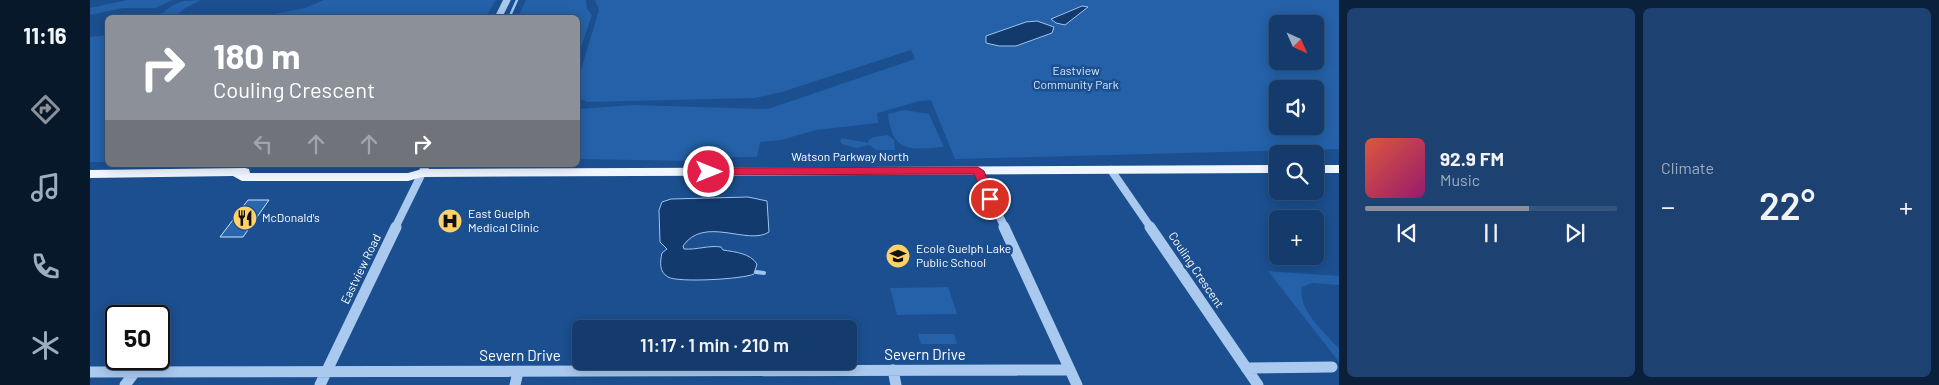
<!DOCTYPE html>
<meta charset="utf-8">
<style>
:root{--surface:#143b6b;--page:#1d4271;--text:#f1f3f6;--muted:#9dadc1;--line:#33557e;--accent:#8c9099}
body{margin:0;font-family:Barlow,sans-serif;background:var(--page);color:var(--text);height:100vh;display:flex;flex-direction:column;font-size:19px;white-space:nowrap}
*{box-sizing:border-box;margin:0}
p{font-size:16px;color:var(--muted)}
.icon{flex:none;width:28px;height:28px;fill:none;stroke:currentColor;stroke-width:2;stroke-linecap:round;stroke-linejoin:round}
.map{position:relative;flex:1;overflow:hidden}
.sheet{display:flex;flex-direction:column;gap:8px;padding:8px;background:#0b203b;width:600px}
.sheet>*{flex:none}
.hud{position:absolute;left:15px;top:15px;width:475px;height:152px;border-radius:8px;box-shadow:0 2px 12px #0003,0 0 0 1px var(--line);background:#8c9099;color:#fff;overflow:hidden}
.needle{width:32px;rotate:135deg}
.fabs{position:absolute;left:1179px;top:15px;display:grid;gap:10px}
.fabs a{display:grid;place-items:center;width:55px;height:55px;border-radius:8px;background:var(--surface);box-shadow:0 2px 12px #0003,0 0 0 1px var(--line);font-size:25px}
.speed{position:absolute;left:15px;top:305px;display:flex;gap:10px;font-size:25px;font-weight:700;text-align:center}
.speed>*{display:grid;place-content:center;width:65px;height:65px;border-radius:50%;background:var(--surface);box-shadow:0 2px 12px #0003,0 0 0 1px var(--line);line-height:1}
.speed .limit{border:2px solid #111;border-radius:8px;background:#fff;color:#111}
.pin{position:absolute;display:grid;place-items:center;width:42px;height:42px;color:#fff;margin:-21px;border:2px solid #fff;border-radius:50%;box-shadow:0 1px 5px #0007}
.me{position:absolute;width:55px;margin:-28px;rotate:90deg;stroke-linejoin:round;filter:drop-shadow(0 0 4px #0008)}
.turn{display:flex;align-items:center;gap:18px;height:105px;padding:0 25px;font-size:22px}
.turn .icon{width:65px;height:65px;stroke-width:2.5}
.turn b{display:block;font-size:35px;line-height:42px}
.lanes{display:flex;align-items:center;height:48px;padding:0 25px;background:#0003;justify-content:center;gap:25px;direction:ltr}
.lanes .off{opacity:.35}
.big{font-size:38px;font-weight:600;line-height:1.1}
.sheet .card{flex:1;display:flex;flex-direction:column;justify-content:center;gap:8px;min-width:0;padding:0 18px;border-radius:8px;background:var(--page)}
.song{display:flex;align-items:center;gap:15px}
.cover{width:60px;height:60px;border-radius:8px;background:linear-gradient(135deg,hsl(10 70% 55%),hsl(320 70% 35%))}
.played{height:5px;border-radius:2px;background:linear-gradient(90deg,var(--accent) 65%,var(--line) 65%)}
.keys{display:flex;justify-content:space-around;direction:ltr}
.heat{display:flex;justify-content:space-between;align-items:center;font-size:28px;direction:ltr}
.sheet .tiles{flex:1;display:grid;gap:8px;grid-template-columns:repeat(2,1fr)}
.trip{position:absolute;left:482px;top:320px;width:285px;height:50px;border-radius:8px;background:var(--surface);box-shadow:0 2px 12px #0003,0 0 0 1px var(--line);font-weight:600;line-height:50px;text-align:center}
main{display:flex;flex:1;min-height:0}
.dock{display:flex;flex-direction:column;width:90px;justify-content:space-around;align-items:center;background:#08182b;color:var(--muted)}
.dock .icon{width:35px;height:35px}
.dock .on{color:var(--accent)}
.dock b{font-size:22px;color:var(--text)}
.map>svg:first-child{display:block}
.green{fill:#2461a8;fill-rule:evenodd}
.water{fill:#123a6d;stroke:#9cc4f0}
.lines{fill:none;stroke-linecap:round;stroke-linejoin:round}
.stream-far1{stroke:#9cc4f0;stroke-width:2.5}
.stream{stroke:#9cc4f0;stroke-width:4}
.building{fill:#2a66ad;stroke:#cfe3fa}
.minor-far2{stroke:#a9c9ee;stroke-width:7}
.minor-far1{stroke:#a9c9ee;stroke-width:8}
.minor{stroke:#a9c9ee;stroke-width:11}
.major{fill:#f0f6ff;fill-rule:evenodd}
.route{fill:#e11d48;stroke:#92132f}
.labels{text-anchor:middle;stroke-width:5;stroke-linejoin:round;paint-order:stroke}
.park-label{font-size:12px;fill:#cfe3fa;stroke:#1b4f8f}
.street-label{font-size:12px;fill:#fff;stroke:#1b4f8f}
.poi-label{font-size:12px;fill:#fff;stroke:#1b4f8f;text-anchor:start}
.near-street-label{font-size:15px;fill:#fff;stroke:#1b4f8f}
</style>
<main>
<nav class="dock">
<b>11:16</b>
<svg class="icon on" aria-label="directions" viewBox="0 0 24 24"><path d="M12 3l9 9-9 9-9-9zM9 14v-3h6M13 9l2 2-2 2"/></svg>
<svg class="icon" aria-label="music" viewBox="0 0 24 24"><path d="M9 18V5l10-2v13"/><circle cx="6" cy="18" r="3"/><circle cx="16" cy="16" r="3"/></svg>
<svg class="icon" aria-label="phone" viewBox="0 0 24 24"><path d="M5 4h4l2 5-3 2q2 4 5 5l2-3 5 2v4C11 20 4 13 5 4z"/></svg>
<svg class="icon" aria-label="climate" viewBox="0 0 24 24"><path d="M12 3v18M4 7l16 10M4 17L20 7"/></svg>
</nav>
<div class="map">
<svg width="1249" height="385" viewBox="0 0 1249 385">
<rect width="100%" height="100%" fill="#1b4f8f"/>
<path class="green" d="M37 0H83L65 8H33L0 15V8Z
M111 0 94 9 85 17H51L73 13 81 6 93 1Z
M234 0H406L396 17H169L215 8Z
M436 0H496L497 9 502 15 488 56V18L428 17Z
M505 0H1249V149L865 159 841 100 830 101 787 113 788 123 726 130 691 140 670 142 667 157H619L602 161 488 159V109L544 105 678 109 825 59 821 50 692 92 665 98 497 102 488 98V80L509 10ZM1188 24H1225V61H1188ZM1188 89H1225V126H1188Z
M17 35V162H0V37Z
M814 110 839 114 854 147C823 149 802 155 798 114Z
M798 135 804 140 805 150H786L779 145 766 148 752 144 750 141 752 138 779 143 778 140 784 137Z
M1178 271 1249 276V285L1222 283 1212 287C1207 310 1235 332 1249 349V362Z
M858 287 867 314 807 315 800 288Z
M828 334H864L867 344H831Z"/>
<path class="water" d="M992 6 998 7 975 25 966 23 961 19Z
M947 21 964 27 962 33 926 46H909L896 43V36L936 22Z
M658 197 677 201 679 232C658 246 614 215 593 246L594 249C607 250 619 245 631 247L633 250C645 252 660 253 667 264L664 274C654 279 588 283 578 277 569 272 570 262 572 253L577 249 570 242 569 210 572 202 581 199Z"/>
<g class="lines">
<path class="stream-far1" d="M419 18 427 0"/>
<path class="stream" d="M666 272 674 273"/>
</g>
<path class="building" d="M158 200H179L153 237H130Z"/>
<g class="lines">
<path class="minor-far2" d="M408 18 417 0"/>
<path class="minor-far1" d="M1021 170 1061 228
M888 171 915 228
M305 228 336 165"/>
<path class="minor" d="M914 227 987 385
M1060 227 1168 385
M1156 368 1242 367
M803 370 806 385
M0 372 979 370
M35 385 45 372
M230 385 306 227
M425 385 428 372"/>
<path class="major" d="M1188 165V173L332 177 318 181H152L143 176 0 178V170L155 168 159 169 160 173H318L332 169Z
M1225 165H1249V173H1225Z"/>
</g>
<path class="route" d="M888 167 894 171 906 199 904 201H896L884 174 619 175 614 172 619 168Z"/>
<defs>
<symbol id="restaurant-disc" viewBox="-11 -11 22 22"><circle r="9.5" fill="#ffd166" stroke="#1b4f8f"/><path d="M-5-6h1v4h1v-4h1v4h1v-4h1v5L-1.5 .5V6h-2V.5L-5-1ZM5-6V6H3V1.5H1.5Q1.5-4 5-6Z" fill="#111"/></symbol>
<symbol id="hospital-disc" viewBox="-11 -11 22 22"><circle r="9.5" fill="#ffd166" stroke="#1b4f8f"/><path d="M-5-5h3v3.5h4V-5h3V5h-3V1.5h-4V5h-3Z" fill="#111"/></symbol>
<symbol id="school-disc" viewBox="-11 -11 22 22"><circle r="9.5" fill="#ffd166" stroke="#1b4f8f"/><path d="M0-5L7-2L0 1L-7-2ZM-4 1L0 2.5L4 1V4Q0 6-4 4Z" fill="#111"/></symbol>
</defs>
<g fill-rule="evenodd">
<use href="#restaurant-disc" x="141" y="204" width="28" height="28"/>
<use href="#hospital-disc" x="346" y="207" width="28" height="28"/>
<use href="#school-disc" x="794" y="242" width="28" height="28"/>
</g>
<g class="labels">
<g class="park-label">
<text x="986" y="75">Eastview<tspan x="986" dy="14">Community Park</tspan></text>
</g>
<g class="street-label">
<text x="760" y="161">Watson Parkway North</text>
<text transform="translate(271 269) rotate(-64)" y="4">Eastview Road</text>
<text transform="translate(1106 270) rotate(56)" y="4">Couling Crescent</text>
</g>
<g class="poi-label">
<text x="378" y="218">East Guelph<tspan x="378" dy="14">Medical Clinic</tspan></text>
<text x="172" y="222">McDonald's</text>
<text x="826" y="253">Ecole Guelph Lake<tspan x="826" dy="14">Public School</tspan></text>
</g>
<g class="near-street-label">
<text x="835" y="360">Severn Drive</text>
<text x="430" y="361">Severn Drive</text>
</g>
</g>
</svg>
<div class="fabs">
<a><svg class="needle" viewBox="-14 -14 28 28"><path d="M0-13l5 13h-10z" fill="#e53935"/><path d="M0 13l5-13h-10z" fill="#9dadc1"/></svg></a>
<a><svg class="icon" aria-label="sound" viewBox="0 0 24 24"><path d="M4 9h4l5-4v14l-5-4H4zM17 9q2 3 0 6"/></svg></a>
<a><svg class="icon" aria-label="search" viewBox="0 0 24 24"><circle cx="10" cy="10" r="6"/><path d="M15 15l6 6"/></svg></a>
<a>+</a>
</div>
<div class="speed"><div class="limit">50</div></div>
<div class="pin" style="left:900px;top:199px;background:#d93025"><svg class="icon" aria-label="arrive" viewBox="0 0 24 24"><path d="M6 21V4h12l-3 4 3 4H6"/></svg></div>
<svg class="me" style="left:619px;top:172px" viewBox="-20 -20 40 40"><circle r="17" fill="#e11d48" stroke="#fff" stroke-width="3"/><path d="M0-11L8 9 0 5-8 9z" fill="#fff"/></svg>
<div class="trip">11:17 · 1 min · 210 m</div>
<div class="hud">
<div class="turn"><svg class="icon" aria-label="right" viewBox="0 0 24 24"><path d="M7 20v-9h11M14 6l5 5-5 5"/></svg><div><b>180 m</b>Couling Crescent</div></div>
<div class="lanes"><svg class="icon off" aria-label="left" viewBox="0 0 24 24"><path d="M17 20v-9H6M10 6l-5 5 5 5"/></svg><svg class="icon off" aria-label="ahead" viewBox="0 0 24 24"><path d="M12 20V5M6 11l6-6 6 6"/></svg><svg class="icon off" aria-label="ahead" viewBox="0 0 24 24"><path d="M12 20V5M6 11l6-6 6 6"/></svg><svg class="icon" aria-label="right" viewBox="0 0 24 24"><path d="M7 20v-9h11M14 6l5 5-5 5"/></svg></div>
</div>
</div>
<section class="sheet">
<div class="tiles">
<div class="card">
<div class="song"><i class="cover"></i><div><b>92.9 FM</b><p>Music</p></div></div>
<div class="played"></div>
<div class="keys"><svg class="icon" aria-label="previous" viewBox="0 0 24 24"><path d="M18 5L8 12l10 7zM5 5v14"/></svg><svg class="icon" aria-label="pause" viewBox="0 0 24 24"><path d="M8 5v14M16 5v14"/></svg><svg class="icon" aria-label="next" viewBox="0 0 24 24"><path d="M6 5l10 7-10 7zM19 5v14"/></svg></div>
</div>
<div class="card"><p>Climate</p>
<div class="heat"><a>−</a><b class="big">22°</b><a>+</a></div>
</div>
</div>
</section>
</main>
